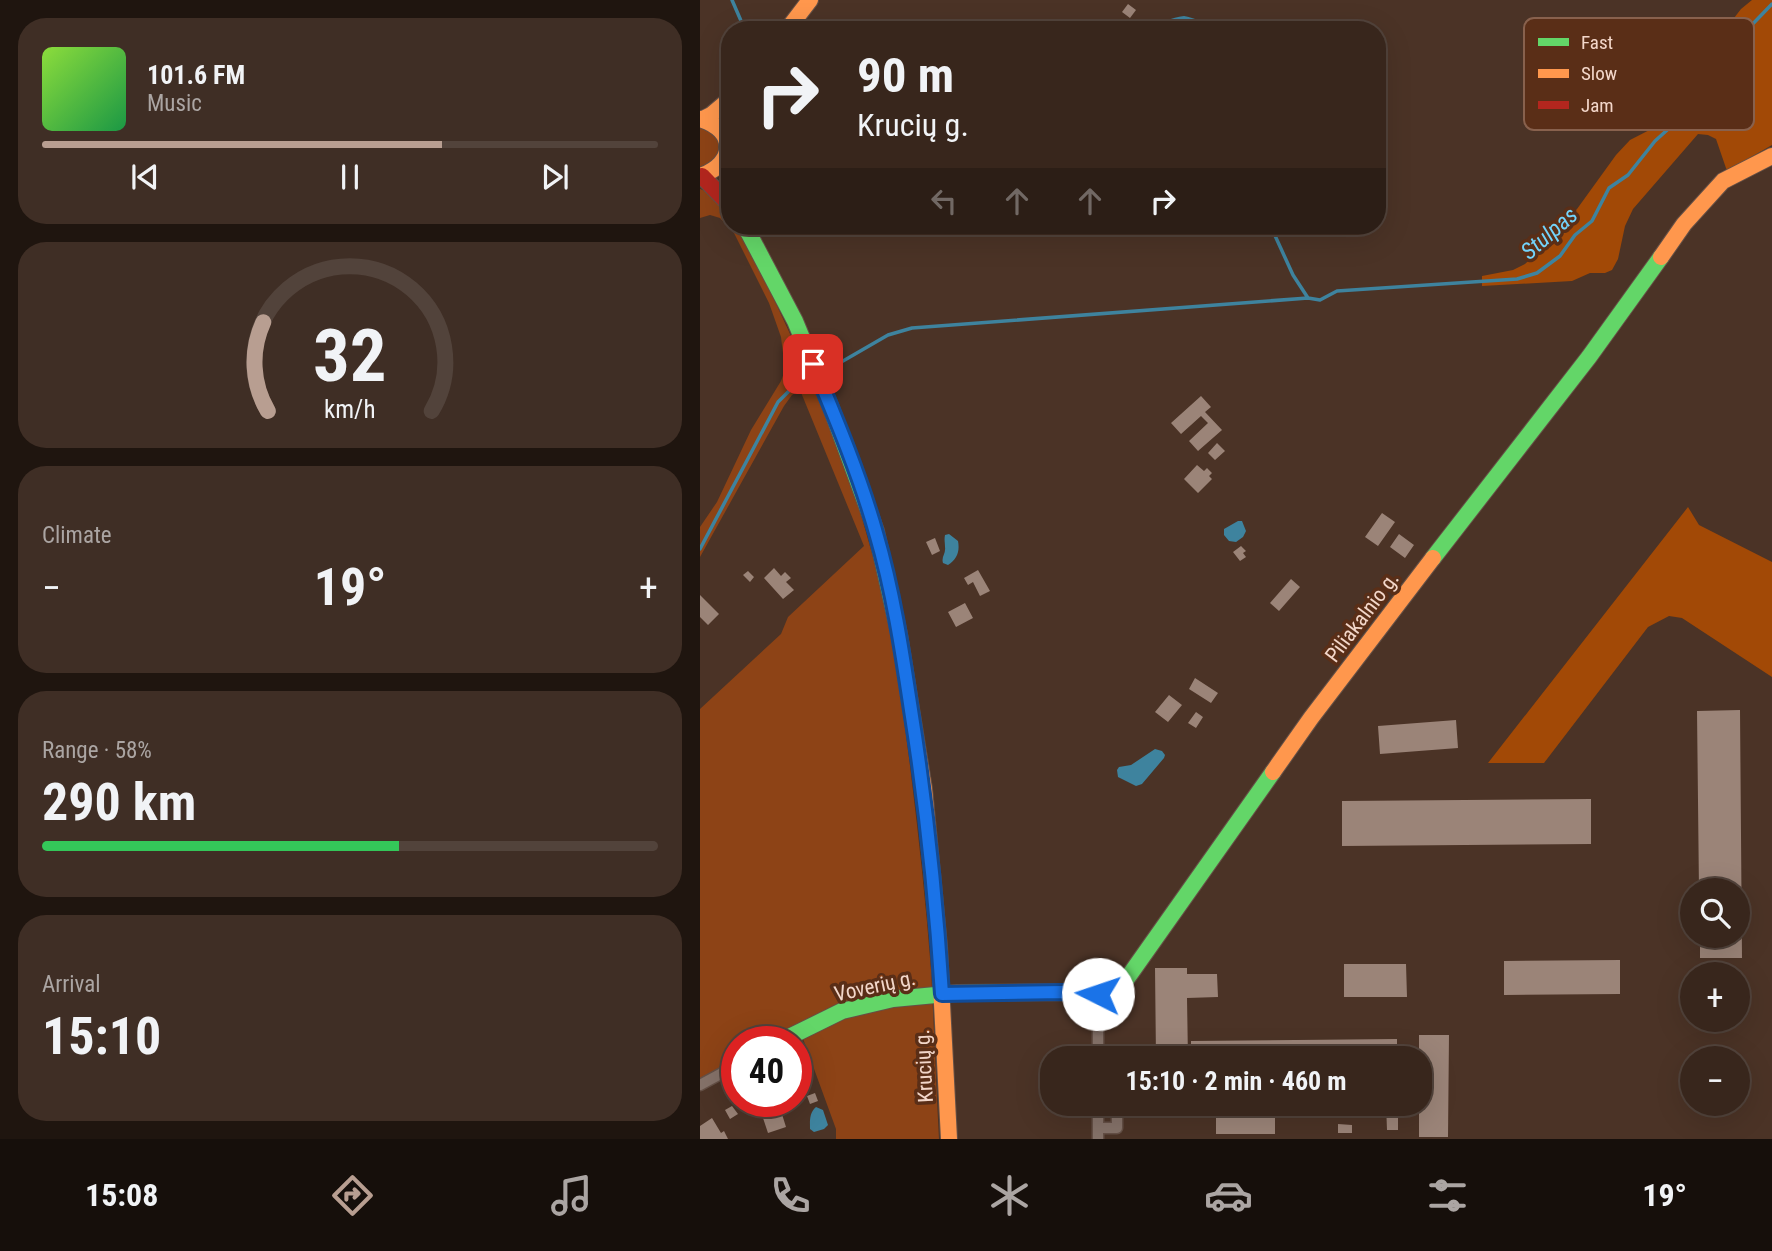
<!DOCTYPE html>
<meta charset="utf-8">
<style>
:root{--surface:#38261c;--page:#3f2e25;--text:#f1f3f6;--muted:#aba5a3;--line:#52433b;--accent:#b89e91}
body{margin:0;font-family:"Roboto Condensed",sans-serif;background:var(--page);color:var(--text);height:100vh;display:flex;flex-direction:column;font-size:26px;white-space:nowrap}
*{box-sizing:border-box;margin:0}
p{font-size:23px;color:var(--muted)}
.icon{flex:none;width:38px;height:38px;fill:none;stroke:currentColor;stroke-width:2;stroke-linecap:round;stroke-linejoin:round}
.map{position:relative;flex:1;overflow:hidden}
.drawer{display:flex;flex-direction:column;gap:18px;padding:18px;background:#1f150f;width:700px}
.drawer>*{flex:none}
.hud{position:absolute;left:21px;top:21px;width:665px;height:214px;border-radius:28px;box-shadow:0 7px 28px #0002,0 0 0 2px var(--line);background:#38261c;color:var(--text);overflow:hidden}
.tools{position:absolute;left:980px;top:878px;display:grid;gap:14px}
.tools a{display:grid;place-items:center;width:70px;height:70px;border-radius:50%;background:var(--surface);box-shadow:0 7px 28px #0002,0 0 0 2px var(--line);font-size:35px}
.speed{position:absolute;left:21px;top:1026px;display:flex;gap:14px;font-size:35px;font-weight:700;text-align:center}
.speed>*{display:grid;place-content:center;width:91px;height:91px;border-radius:50%;background:var(--surface);box-shadow:0 7px 28px #0002,0 0 0 2px var(--line);line-height:1}
.speed .limit{border:10px solid #d22;background:#fff;color:#111}
.pin{position:absolute;display:grid;place-items:center;width:60px;height:60px;color:#fff;margin:-30px;border-radius:14px;box-shadow:0 4px 10px #0006}
.me{position:absolute;width:77px;margin:-38px;rotate:274deg;stroke-linejoin:round;filter:drop-shadow(0 0 5px #0008)}
.turn{display:flex;align-items:center;gap:24px;height:147px;padding:0 21px;font-size:32px}
.turn .icon{width:91px;height:91px;stroke-width:2.5}
.turn b{display:block;font-size:49px;line-height:60px}
.lanes{display:flex;align-items:center;height:66px;padding:0 21px;background:#0003;justify-content:center;gap:35px;direction:ltr}
.lanes .off{opacity:.35}
.big{font-size:52px;font-weight:700;line-height:1.1}
.drawer .card{flex:1;display:flex;flex-direction:column;justify-content:center;gap:10px;min-width:0;padding:0 24px;border-radius:28px;background:var(--page)}
.drawer .dial{align-items:center;gap:0}
.dial svg{height:182px;overflow:visible;fill:none;stroke:var(--line);stroke-width:7;stroke-linecap:round;text-anchor:middle}
.dial text{fill:var(--text);stroke:none}
.song{display:flex;align-items:center;gap:21px}
.cover{width:84px;height:84px;border-radius:10px;background:linear-gradient(135deg,hsl(90 70% 55%),hsl(140 70% 35%))}
.played{height:7px;border-radius:4px;background:linear-gradient(90deg,var(--accent) 65%,var(--line) 65%)}
.keys{display:flex;justify-content:space-around;direction:ltr}
.heat{display:flex;justify-content:space-between;align-items:center;font-size:38px;direction:ltr}
.charge{height:10px;border-radius:5px;background:linear-gradient(90deg,#34c759 58%,var(--line) 0)}
.trip{position:absolute;left:340px;top:1046px;width:392px;height:70px;border-radius:28px;background:var(--surface);box-shadow:0 7px 28px #0002,0 0 0 2px var(--line);font-weight:700;line-height:70px;text-align:center}
.tab-bar{display:flex;height:112px;justify-content:space-around;align-items:center;background:#160f0b;color:var(--muted)}
.tab-bar .icon{width:49px;height:49px}
.tab-bar .on{color:var(--accent)}
.tab-bar b{font-size:32px;color:var(--text)}
main{display:flex;flex:1;min-height:0}
.map>svg:first-child{display:block}
.green{fill:#8d4316}
.forest{fill:#a24906}
.water{fill:#3e839e}
.lines{fill:none;stroke-linecap:round;stroke-linejoin:round}
.stream{stroke:#3e839e;stroke-width:3.5}
.building{fill:#9b8478}
.street-casing{stroke:#655046;stroke-width:13}
.fast-casing{stroke:#655046;stroke-width:18}
.slow-casing{stroke:#655046;stroke-width:18}
.jam-casing{stroke:#655046;stroke-width:18}
.street{stroke:#857269;stroke-width:10}
.fast{stroke:#63d668;stroke-width:16}
.slow{stroke:#ff974d;stroke-width:16}
.jam{stroke:#b3261e;stroke-width:16}
.route-casing{stroke:#114b97;stroke-width:18}
.route{stroke:#1a73e8;stroke-width:12}
.labels{text-anchor:middle;stroke-width:7;stroke-linejoin:round;paint-order:stroke}
.street-label{font-size:21px;fill:#f3d7ca;stroke:#5a2e17}
.water-label{font-size:23px;font-style:italic;fill:#73d3fb;stroke:#5a2e17}
.key{fill:#5a2e17;stroke:#88614d;stroke-width:2}
.key-label{font-size:19px;fill:#f3d7ca}
</style>
<main>
<section class="drawer">
<div class="card">
<div class="song"><i class="cover"></i><div><b>101.6 FM</b><p>Music</p></div></div>
<div class="played"></div>
<div class="keys"><svg class="icon" aria-label="previous" viewBox="0 0 24 24"><path d="M18 5L8 12l10 7zM5 5v14"/></svg><svg class="icon" aria-label="pause" viewBox="0 0 24 24"><path d="M8 5v14M16 5v14"/></svg><svg class="icon" aria-label="next" viewBox="0 0 24 24"><path d="M6 5l10 7-10 7zM19 5v14"/></svg></div>
</div>
<div class="card dial"><svg viewBox="0 0 100 80">
<path d="M14 69A42 42 0 1 1 86 69"/>
<path d="M14 69A42 42 0 0 1 12 30" stroke="#b89e91"/>
<text x="50" y="56" font-size="32" font-weight="700">32</text>
<text x="50" y="72" font-size="11">km/h</text>
</svg></div>
<div class="card"><p>Climate</p>
<div class="heat"><a>−</a><b class="big">19°</b><a>+</a></div>
</div>
<div class="card"><p>Range · 58%</p><b class="big">290 km</b><div class="charge"></div></div>
<div class="card"><p>Arrival</p><b class="big">15:10</b></div>
</section>
<div class="map">
<svg width="1072" height="1139" viewBox="0 0 1072 1139">
<rect width="100%" height="100%" fill="#4b3326"/>
<path class="green" d="M0 127 8 128 18 139C19 156 17 162 0 168Z
M0 189C15 194 30 210 30 226H36L44 237C93 338 142 441 171 550 191 624 202 699 211 774 219 839 226 905 231 970 234 1026 236 1083 239 1139H136V1129L98 1025 69 1041H37V1060L0 1080V709L81 634 88 617 164 546 100 390 92 395 84 406 0 557V527L17 502 51 430 81 381 85 370 81 337 69 303 34 233 20 218 10 215 0 218Z"/>
<path class="forest" d="M1052 0H1072V145L1027 171 1016 139 1008 135 998 134 933 209 925 226 918 259 912 270 905 273H890L872 281 782 286V276L813 270 825 264 838 252 877 209 916 155 930 140 965 122 979 107 1014 44 1041 9Z
M988 507 999 525 1072 562V677L982 618 969 616 948 627 844 763H788Z"/>
<path class="water" d="M484 16C494 18 502 20 507 30H452C462 21 471 18 484 16Z
M538 521H542L546 531 543 537 536 542 529 541 524 535V529Z
M249 534 258 541C260 552 257 559 248 565L243 563C241 557 246 554 245 547 245 542 244 540 245 535Z
M455 749 462 751 465 755 464 758 442 784 436 786 418 777 417 770 419 767 431 765Z
M116 1107 123 1110 128 1125 124 1129 114 1132 110 1129C110 1121 109 1113 116 1107Z"/>
<g class="lines">
<path class="stream" d="M32 0 45 30
M569 226 572 229 593 275 608 298 620 300 637 291 817 279 837 273 860 256 875 235 892 221 909 188 928 175 955 141 976 122 1002 113 1017 114 1029 99 1027 47 1035 35 1045 32 1072 4
M143 361 188 335 212 328 608 298
M0 549 78 402 93 387"/>
</g>
<path class="building" d="M428 4 436 10 430 18 422 12Z
M501 396 511 407 505 412 522 430 498 451 489 441 508 423 501 416 481 434 471 423Z
M517 443 525 451 515 460 508 453Z
M497 465 504 471 507 468 512 473 509 476 512 479 498 493 484 479Z
M682 513 695 522 678 546 665 537Z
M699 534 714 545 705 558 690 547Z
M235 538 240 551 232 555 226 542Z
M541 546 546 551 543 553 546 557 540 561 533 552Z
M74 568 81 576 85 572 91 578 86 582 94 590 83 599 64 578Z
M278 570 290 591 280 596 273 582 268 585 264 578Z
M48 571 54 577 50 582 43 575Z
M591 579 600 587 579 611 570 603Z
M0 595 19 614 8 625 0 617Z
M265 603 273 618 256 627 248 612Z
M495 678 518 693 511 703 489 689Z
M469 695 482 705 468 722 455 712Z
M1040 710 1042 958H1000V936H1038V891H999L997 711Z
M496 712 503 717 496 728 488 723Z
M756 720 758 748 680 754 678 726Z
M891 799V844L642 846V801Z
M920 960V994L804 995V961Z
M644 964H706L707 997H644Z
M455 968H487V974H517L518 997 487 998 488 1059H456Z
M719 1035H749L748 1137H719Z
M697 1039V1059H491V1041Z
M115 1093 118 1101 110 1104 107 1096Z
M65 1101H87L89 1108 81 1111 86 1127 68 1133 63 1118 69 1116Z
M516 1104H575V1134H516Z
M686 1104H698V1130H687Z
M32 1106 38 1114 30 1119 25 1110Z
M12 1118 21 1133 24 1131 28 1139H0V1126Z
M638 1124 652 1125V1133H638Z"/>
<g class="lines">
<defs>
<path id="street" d="M398 1059V994
M0 1085 37 1065
M398 1104V1139
M398 1128H417V1104"/>
<path id="fast" d="M26 157 30 183
M45 226 95 321 131 408 176 531 199 634 212 715
M733 558 889 357 961 257
M81 1041 142 1011 193 999 257 993 363 992 398 994 415 990 426 980 573 772"/>
<path id="slow" d="M87 30 110 0
M0 119C37 130 36 164 0 176
M3 119 11 115 30 99
M961 257 984 224 1023 181 1072 156
M212 715 224 789 239 946 249 1139
M573 772 611 718 733 558"/>
<path id="jam" d="M2 176 30 205"/>
</defs>
<use href="#street" class="street-casing"/>
<use href="#fast" class="fast-casing"/>
<use href="#slow" class="slow-casing"/>
<use href="#jam" class="jam-casing"/>
<use href="#street" class="street"/>
<use href="#fast" class="fast"/>
<use href="#slow" class="slow"/>
<use href="#jam" class="jam"/>
</g>
<g class="lines">
<defs>
<path id="route" d="M113 364C136 419 160 476 176 533 193 591 202 650 211 710 226 804 236 899 242 994L363 992 398 994"/>
</defs>
<use href="#route" class="route-casing"/>
<use href="#route" class="route"/>
</g>
<g class="labels">
<g class="street-label">
<text transform="translate(662 617) rotate(-53)" y="7">Piliakalnio g.</text>
<text transform="translate(175 986) rotate(-12)" y="7">Voverių g.</text>
<text transform="translate(224 1066) rotate(-93)" y="7">Krucių g.</text>
</g>
<g class="water-label">
<text transform="translate(849 233) rotate(-41)" y="8">Stulpas</text>
</g>
</g>
<rect x="824" y="18" width="230" height="112" rx="10" class="key"/>
<rect x="838" y="38" width="31" height="8" fill="#63d668"/>
<rect x="838" y="69" width="31" height="9" fill="#ff974d"/>
<rect x="838" y="101" width="31" height="8" fill="#b3261e"/>
<g class="key-label">
<text x="881" y="49">Fast</text>
<text x="881" y="80">Slow</text>
<text x="881" y="112">Jam</text>
</g>
</svg>
<div class="tools">
<a><svg class="icon" aria-label="search" viewBox="0 0 24 24"><circle cx="10" cy="10" r="6"/><path d="M15 15l6 6"/></svg></a>
<a>+</a>
<a>−</a>
</div>
<div class="speed"><div class="limit">40</div></div>
<div class="pin" style="left:113px;top:364px;background:#d93025"><svg class="icon" aria-label="arrive" viewBox="0 0 24 24"><path d="M6 21V4h12l-3 4 3 4H6"/></svg></div>
<svg class="me" style="left:398px;top:994px" viewBox="-20 -20 40 40"><circle r="19" fill="#fff"/><path d="M0-13L10 11 0 6-10 11z" fill="#1a73e8"/></svg>
<div class="trip">15:10 · 2 min · 460 m</div>
<div class="hud">
<div class="turn"><svg class="icon" aria-label="right" viewBox="0 0 24 24"><path d="M7 20v-9h11M14 6l5 5-5 5"/></svg><div><b>90 m</b>Krucių g.</div></div>
<div class="lanes"><svg class="icon off" aria-label="left" viewBox="0 0 24 24"><path d="M17 20v-9H6M10 6l-5 5 5 5"/></svg><svg class="icon off" aria-label="ahead" viewBox="0 0 24 24"><path d="M12 20V5M6 11l6-6 6 6"/></svg><svg class="icon off" aria-label="ahead" viewBox="0 0 24 24"><path d="M12 20V5M6 11l6-6 6 6"/></svg><svg class="icon" aria-label="right" viewBox="0 0 24 24"><path d="M7 20v-9h11M14 6l5 5-5 5"/></svg></div>
</div>
</div>
</main>
<nav class="tab-bar">
<b>15:08</b>
<svg class="icon on" aria-label="directions" viewBox="0 0 24 24"><path d="M12 3l9 9-9 9-9-9zM9 14v-3h6M13 9l2 2-2 2"/></svg>
<svg class="icon" aria-label="music" viewBox="0 0 24 24"><path d="M9 18V5l10-2v13"/><circle cx="6" cy="18" r="3"/><circle cx="16" cy="16" r="3"/></svg>
<svg class="icon" aria-label="phone" viewBox="0 0 24 24"><path d="M5 4h4l2 5-3 2q2 4 5 5l2-3 5 2v4C11 20 4 13 5 4z"/></svg>
<svg class="icon" aria-label="climate" viewBox="0 0 24 24"><path d="M12 3v18M4 7l16 10M4 17L20 7"/></svg>
<svg class="icon" aria-label="car" viewBox="0 0 24 24"><path d="M5 17H2v-5l4-1 3-4h7l3 4 3 1v5h-3M9 17h6M6 11h13"/><circle cx="7" cy="17" r="2"/><circle cx="17" cy="17" r="2"/></svg>
<svg class="icon" aria-label="filters" viewBox="0 0 24 24"><path d="M4 7h16M4 17h16"/><circle cx="9" cy="7" r="2"/><circle cx="15" cy="17" r="2"/></svg>
<b>19°</b>
</nav>
